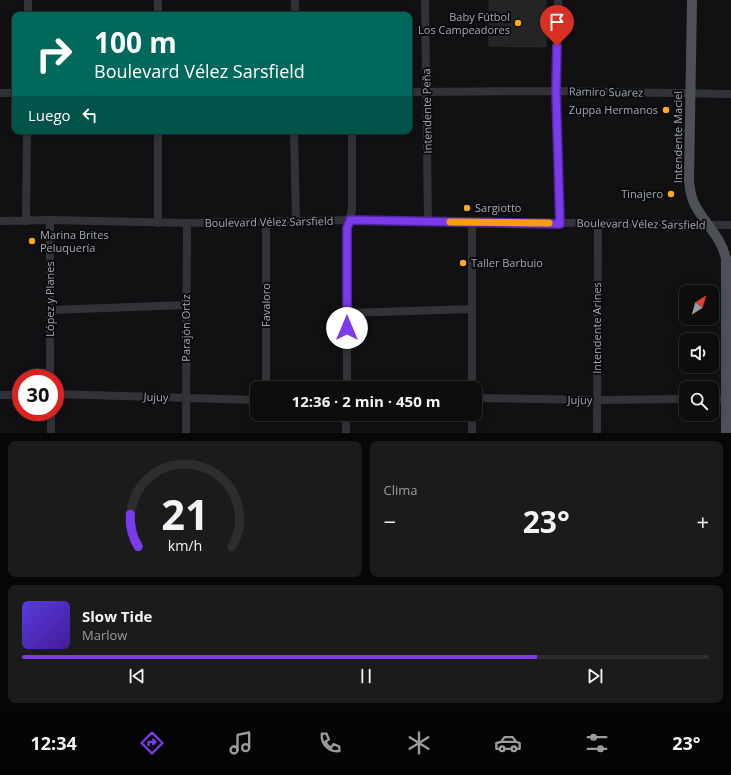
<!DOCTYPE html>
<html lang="es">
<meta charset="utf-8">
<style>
:root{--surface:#0d0d0e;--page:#1b1b1c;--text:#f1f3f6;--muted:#9a9c9e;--line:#2d2d2e;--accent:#7c3aed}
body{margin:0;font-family:"Open Sans",sans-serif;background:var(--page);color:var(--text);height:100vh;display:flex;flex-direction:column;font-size:15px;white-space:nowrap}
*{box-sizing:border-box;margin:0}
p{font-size:13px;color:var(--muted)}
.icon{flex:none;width:22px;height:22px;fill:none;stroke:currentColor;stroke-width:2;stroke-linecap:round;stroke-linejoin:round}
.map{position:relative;height:433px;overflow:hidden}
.sheet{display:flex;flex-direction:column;gap:8px;padding:8px;background:#070708;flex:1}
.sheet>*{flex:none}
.hud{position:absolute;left:12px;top:12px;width:400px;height:122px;border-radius:8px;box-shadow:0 2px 10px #0003,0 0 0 1px var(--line);background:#00695c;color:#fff;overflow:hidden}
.needle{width:26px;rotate:37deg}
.buttons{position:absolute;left:679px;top:285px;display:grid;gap:8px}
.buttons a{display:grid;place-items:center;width:40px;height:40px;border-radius:8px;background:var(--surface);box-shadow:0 2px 10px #0003,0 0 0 1px var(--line);font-size:20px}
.speed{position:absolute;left:12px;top:369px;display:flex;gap:8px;font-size:20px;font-weight:700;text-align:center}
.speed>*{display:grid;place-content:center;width:52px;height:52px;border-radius:50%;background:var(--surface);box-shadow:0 2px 10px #0003,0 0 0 1px var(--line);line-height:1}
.speed .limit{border:6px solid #d22;background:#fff;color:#111}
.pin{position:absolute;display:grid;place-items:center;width:34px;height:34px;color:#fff;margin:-41px -17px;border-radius:50% 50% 50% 0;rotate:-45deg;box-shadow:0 0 4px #0007}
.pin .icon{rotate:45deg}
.me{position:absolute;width:44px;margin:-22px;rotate:0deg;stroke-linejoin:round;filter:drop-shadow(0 0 3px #0008)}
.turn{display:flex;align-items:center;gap:14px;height:84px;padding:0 16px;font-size:18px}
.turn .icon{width:52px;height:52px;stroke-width:2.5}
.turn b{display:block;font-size:28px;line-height:34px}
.then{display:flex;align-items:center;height:38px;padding:0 16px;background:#0003;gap:8px;font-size:15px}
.big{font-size:30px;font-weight:700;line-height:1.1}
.sheet .card{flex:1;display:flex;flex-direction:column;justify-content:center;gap:6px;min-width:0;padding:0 14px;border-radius:8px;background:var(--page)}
.sheet .dial{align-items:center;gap:0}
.dial svg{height:104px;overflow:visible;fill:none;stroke:var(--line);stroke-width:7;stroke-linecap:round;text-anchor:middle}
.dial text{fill:var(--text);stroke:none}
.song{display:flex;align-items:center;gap:12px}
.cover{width:48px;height:48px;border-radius:6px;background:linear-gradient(135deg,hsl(250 70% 55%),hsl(260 70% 35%))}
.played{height:4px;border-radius:2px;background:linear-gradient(90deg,var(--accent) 75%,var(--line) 75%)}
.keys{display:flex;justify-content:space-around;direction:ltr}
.heat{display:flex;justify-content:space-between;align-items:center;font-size:22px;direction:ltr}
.sheet .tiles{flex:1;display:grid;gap:8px;grid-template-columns:1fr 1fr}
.card:last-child{grid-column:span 2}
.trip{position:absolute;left:250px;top:381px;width:232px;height:40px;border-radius:8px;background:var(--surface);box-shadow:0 2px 10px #0003,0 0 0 1px var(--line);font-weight:700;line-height:40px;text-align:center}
.dock{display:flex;height:64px;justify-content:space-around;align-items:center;background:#050506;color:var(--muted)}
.dock .icon{width:28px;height:28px}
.dock .selected{color:var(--accent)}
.dock b{font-size:18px;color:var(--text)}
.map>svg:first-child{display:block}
.building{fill:#242427;stroke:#2b2b2f}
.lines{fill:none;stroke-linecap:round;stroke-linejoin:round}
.minor{stroke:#323338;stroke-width:8}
.major{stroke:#4e5058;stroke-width:10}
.route-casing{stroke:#51269a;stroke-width:10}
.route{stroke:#7c3aed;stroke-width:7}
.slow{stroke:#f59e0b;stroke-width:7}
.poi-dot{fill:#ffa91d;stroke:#0c0c0e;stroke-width:1.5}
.labels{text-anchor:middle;stroke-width:4;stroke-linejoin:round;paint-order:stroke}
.poi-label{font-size:11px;fill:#a1a8b5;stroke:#0c0c0e;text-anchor:end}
.street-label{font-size:11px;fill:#a1a8b5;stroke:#0c0c0e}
</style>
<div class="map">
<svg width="731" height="433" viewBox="0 0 731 433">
<rect width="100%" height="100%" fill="#111113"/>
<path class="building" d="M489 0H546V47L489 46Z"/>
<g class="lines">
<path class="minor" d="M425 0 428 221
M558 0 556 91 560 223
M28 15V0
M158 15V0
M295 15V0
M409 92 556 91 731 94
M0 93H15
M294 131 296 221
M50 220V378
M0 221 50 220 187 223 350 220 731 225
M26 221 27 131
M266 222V388
M158 223V131
M50 310 187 305
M347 313 472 309
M347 388V228L352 210V131
M472 388V222
M55 394 257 400
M0 395H21
M475 398 597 400 686 399
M712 399H731
M51 412V433
M186 433 187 223
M346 433V414
M472 433V414
M597 433 598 224"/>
<path class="major" d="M692 0 689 181C690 190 691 198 695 205 705 224 722 238 726 259V433"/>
</g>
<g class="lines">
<defs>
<path id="route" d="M347 328V228L350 220 560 224 556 91 557 46"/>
</defs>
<use href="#route" class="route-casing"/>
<use href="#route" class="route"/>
<path class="slow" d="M450 222 549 223"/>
</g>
<g class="poi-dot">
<circle cx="518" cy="23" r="4"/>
<circle cx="666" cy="110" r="4"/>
<circle cx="671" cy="194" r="4"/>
<circle cx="467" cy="208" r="4"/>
<circle cx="32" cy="241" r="4"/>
<circle cx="463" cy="263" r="4"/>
</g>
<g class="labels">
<g class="poi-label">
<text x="510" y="21">Baby Fútbol<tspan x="510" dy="13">Los Campeadores</tspan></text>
<text x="658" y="114">Zuppa Hermanos</text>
<text x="663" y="198">Tinajero</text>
<text x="475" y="212" text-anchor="start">Sargiotto</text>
<text x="40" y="239" text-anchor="start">Marina Brites<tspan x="40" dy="13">Peluquería</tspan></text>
<text x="471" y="267" text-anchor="start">Taller Barbuio</text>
</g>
<g class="street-label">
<text transform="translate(606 92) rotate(1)" y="4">Ramiro Suarez</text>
<text transform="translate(427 111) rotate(-91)" y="4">Intendente Peña</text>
<text transform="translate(678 137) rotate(-90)" y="4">Intendente Maciel</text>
<text transform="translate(269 222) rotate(-1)" y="4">Boulevard Vélez Sarsfield</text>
<text transform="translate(641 224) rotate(1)" y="4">Boulevard Vélez Sarsfield</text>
<text transform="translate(50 299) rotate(-90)" y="4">López y Planes</text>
<text transform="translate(266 305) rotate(-90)" y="4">Favaloro</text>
<text transform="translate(186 328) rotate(-90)" y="4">Parajón Ortiz</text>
<text transform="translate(597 328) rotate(-90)" y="4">Intendente Arines</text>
<text transform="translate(156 397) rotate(2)" y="4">Jujuy</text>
<text transform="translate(580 400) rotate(1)" y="4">Jujuy</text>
</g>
</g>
</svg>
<div class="buttons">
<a><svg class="needle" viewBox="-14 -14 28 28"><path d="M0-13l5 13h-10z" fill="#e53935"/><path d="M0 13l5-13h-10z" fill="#9a9c9e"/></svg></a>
<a><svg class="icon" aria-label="sound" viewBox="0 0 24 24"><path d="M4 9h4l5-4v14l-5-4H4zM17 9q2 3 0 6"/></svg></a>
<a><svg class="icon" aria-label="search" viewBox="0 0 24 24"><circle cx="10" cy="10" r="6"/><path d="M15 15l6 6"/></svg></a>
</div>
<div class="speed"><div class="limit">30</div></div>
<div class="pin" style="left:557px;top:46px;background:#d93025"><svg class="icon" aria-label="arrive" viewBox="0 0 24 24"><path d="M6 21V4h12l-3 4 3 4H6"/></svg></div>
<svg class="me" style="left:347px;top:328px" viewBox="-20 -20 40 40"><circle r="19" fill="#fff"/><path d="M0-13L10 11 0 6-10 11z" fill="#7c3aed"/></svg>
<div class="trip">12:36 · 2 min · 450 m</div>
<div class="hud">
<div class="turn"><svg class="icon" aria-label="right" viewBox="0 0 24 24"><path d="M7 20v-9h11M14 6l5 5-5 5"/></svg><div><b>100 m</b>Boulevard Vélez Sarsfield</div></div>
<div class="then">Luego<svg class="icon" aria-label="left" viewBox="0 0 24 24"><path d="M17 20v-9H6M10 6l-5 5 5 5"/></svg></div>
</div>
</div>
<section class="sheet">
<div class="tiles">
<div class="card dial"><svg viewBox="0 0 100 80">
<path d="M14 69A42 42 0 1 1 86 69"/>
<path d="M14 69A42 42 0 0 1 8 44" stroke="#7c3aed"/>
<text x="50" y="56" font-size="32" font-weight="700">21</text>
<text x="50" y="72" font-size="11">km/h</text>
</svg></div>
<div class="card"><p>Clima</p>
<div class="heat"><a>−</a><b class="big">23°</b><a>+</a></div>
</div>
<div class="card">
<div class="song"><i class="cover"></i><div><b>Slow Tide</b><p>Marlow</p></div></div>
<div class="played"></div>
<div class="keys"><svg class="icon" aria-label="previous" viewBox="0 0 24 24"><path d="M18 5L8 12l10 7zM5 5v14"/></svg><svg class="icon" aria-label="pause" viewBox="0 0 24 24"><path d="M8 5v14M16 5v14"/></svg><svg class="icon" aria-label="next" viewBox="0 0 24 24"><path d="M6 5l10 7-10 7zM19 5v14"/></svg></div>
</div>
</div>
</section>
<nav class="dock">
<b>12:34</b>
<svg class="icon selected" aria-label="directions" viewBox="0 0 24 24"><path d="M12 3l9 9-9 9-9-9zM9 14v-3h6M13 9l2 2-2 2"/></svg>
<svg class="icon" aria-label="music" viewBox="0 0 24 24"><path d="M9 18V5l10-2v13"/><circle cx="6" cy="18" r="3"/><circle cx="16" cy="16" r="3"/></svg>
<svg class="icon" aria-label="phone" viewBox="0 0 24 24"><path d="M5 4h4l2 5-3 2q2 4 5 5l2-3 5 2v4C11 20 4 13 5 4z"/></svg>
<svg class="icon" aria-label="climate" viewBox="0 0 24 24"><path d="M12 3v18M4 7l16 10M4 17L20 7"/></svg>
<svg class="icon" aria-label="car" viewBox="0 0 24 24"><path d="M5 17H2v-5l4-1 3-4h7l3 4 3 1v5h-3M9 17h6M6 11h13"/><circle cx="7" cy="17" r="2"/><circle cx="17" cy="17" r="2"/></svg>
<svg class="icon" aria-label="filters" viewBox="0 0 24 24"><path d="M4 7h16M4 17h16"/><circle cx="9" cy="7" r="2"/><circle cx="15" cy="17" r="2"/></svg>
<b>23°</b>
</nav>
